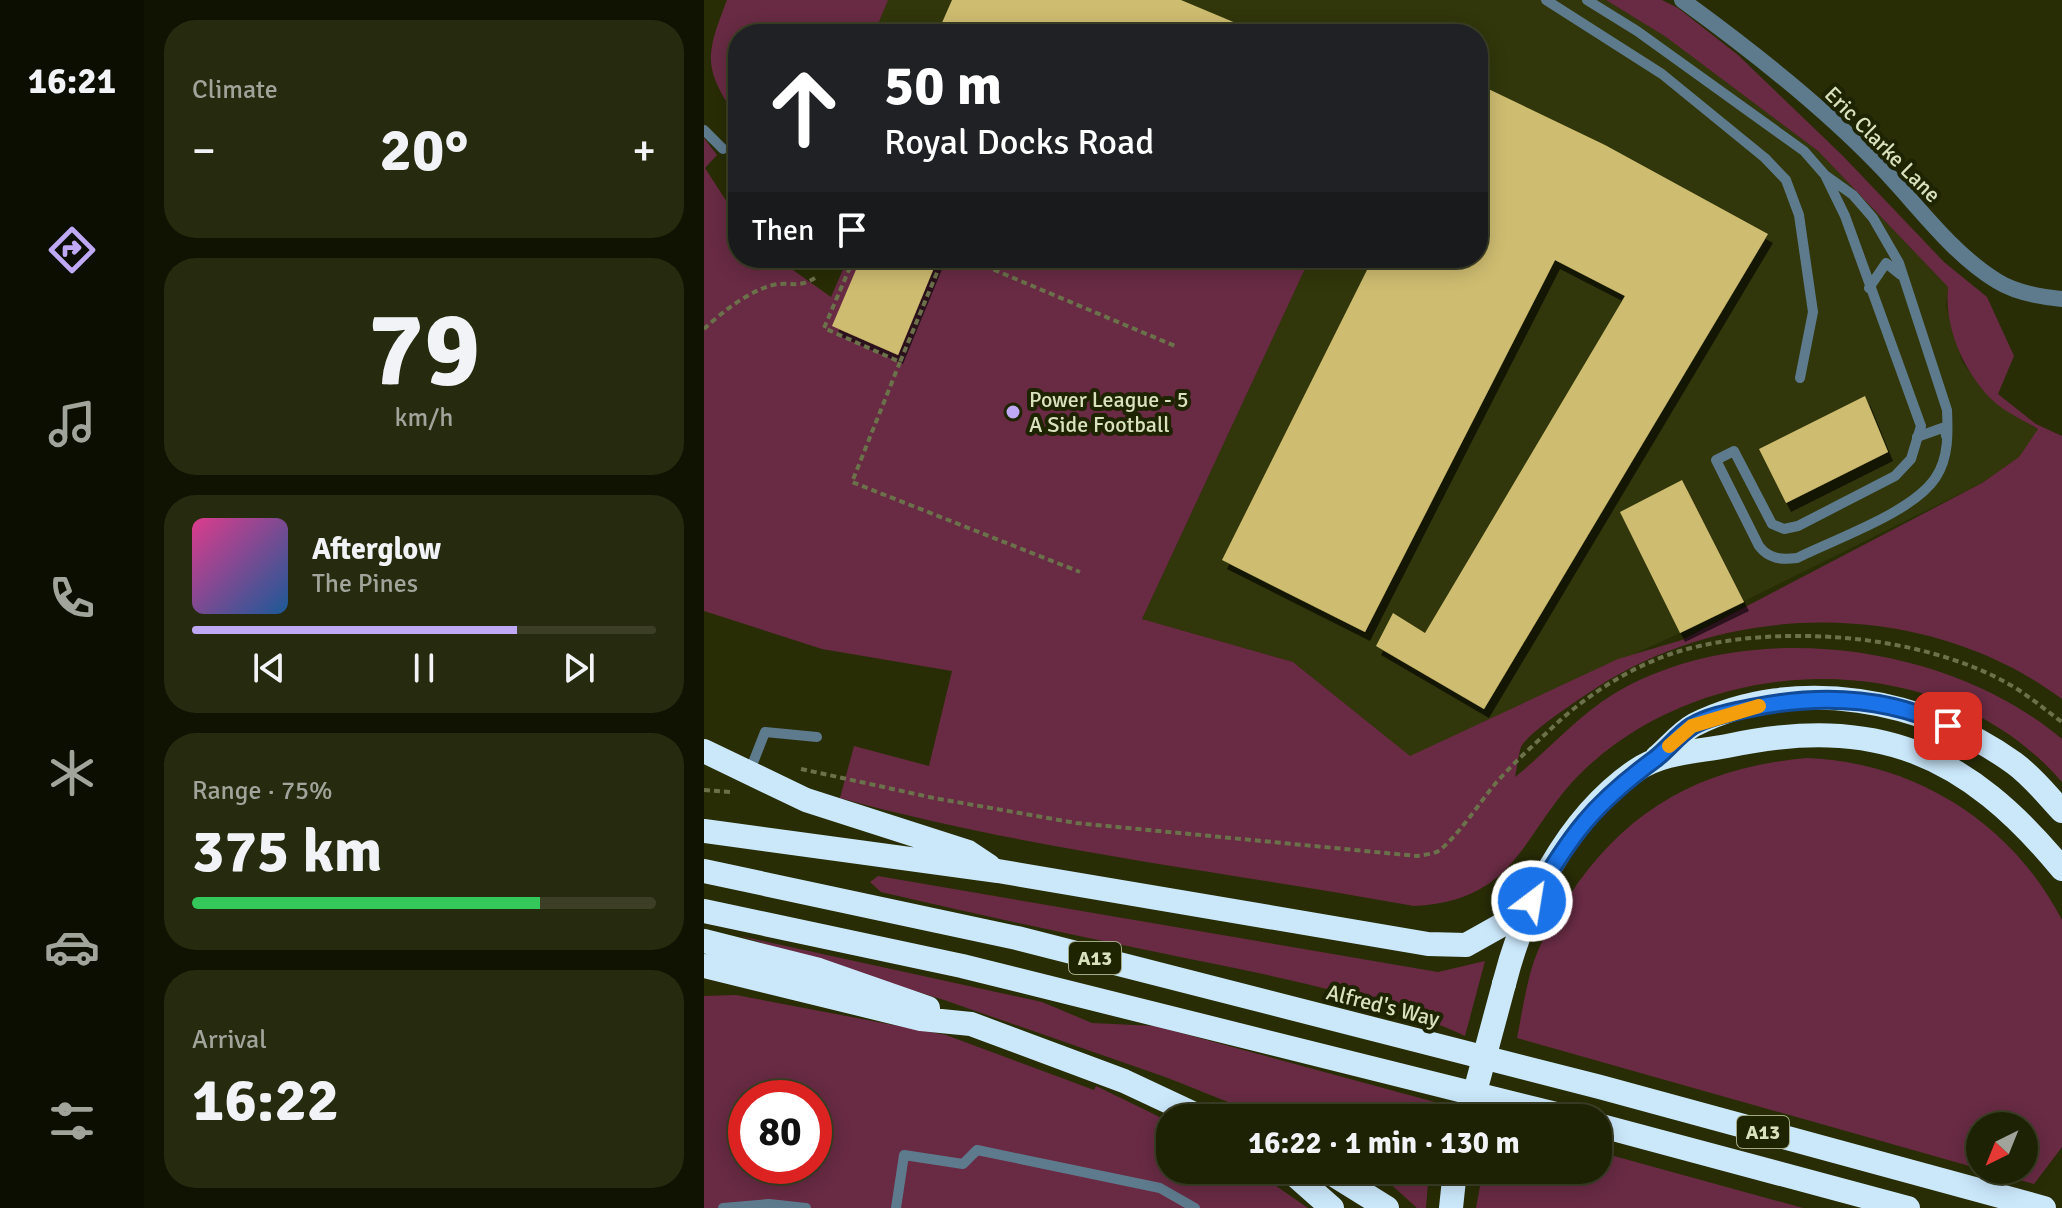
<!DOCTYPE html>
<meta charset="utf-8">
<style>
:root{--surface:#1e2204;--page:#262a0e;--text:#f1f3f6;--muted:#a1a49a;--line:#3c3f26;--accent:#bfa9f4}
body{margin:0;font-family:Signika,sans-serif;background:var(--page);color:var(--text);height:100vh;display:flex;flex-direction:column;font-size:30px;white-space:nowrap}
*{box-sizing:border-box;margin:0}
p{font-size:26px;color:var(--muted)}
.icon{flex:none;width:44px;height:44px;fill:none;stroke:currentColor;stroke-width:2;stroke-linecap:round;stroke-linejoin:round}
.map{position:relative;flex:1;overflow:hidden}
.drawer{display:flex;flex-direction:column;gap:20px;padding:20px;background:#101302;width:560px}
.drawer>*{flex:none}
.top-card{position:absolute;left:24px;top:24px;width:760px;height:244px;border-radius:32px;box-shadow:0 4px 20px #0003,0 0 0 2px var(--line);background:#202124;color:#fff;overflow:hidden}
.needle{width:52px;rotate:223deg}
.buttons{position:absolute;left:1262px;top:1112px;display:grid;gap:16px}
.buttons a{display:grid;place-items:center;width:72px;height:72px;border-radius:50%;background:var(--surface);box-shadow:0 4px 20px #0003,0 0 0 2px var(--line);font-size:40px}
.speed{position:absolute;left:24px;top:1080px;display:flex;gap:16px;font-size:40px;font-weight:700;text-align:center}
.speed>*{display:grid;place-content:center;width:104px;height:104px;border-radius:50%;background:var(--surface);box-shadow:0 4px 20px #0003,0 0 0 2px var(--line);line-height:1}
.speed .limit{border:12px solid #d22;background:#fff;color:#111}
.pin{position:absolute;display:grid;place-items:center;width:68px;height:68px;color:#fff;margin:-34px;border-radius:16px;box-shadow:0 4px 12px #0006}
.me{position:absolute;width:88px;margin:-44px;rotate:31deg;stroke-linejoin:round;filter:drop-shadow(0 0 6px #0008)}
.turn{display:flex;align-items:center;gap:28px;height:168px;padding:0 24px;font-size:36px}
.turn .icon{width:104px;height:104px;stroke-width:2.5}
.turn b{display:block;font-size:56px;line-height:68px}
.then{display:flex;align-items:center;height:76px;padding:0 24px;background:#0003;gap:16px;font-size:30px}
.big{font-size:60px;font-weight:700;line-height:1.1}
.drawer .tile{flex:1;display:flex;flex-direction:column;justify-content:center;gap:12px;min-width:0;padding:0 28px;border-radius:32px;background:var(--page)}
.drawer .dial{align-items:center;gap:0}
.dial b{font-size:104px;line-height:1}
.song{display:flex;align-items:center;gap:24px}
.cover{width:96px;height:96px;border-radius:12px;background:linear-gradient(135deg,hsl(330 70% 55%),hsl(210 70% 35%))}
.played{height:8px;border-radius:4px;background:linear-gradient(90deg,var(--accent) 70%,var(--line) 70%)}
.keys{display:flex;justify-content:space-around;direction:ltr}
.heat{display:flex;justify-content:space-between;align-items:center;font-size:44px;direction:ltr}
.charge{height:12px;border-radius:6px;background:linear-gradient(90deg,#34c759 75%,var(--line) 0)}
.trip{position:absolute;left:452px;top:1104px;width:456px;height:80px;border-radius:32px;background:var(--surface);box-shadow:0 4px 20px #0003,0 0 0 2px var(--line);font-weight:700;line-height:80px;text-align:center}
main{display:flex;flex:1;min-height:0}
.menu{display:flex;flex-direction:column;width:144px;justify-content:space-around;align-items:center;background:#0c0e02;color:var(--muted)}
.menu .icon{width:56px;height:56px}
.menu .current{color:var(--accent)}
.menu b{font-size:36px;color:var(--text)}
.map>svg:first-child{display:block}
.built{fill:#31370a}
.green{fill:#682b43;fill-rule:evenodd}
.building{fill:#cebc70;filter:url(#shadow)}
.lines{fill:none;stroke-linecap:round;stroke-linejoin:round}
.path{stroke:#6b714a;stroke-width:4;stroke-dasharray:6 4;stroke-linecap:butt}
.lane{stroke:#5e7b8e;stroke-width:10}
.street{stroke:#5e7b8e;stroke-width:16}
.highway{stroke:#cbe8fb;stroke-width:24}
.highway-bridge{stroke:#cbe8fb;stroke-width:24}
.route-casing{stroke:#114b97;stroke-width:20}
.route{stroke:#1a73e8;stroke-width:14}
.slow{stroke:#f59e0b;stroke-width:14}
.poi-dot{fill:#bfa9f4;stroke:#1e2300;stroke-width:3}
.labels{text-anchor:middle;stroke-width:8;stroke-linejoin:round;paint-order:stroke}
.shield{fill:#1e2300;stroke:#a2a984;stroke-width:2}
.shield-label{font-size:20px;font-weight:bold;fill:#dae2bd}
.street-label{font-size:22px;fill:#dae2bd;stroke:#1e2300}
.poi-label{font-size:22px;fill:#dae2bd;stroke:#1e2300;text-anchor:start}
</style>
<main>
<nav class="menu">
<b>16:21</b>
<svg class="icon current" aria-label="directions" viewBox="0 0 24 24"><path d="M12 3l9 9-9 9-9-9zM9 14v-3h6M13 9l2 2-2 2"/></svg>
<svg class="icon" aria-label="music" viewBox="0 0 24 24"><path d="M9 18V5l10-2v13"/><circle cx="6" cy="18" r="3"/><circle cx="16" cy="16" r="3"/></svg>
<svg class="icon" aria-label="phone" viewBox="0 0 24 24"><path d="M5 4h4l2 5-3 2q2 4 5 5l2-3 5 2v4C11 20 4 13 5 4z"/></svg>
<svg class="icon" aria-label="climate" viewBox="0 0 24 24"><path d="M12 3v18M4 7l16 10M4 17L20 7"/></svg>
<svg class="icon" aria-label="car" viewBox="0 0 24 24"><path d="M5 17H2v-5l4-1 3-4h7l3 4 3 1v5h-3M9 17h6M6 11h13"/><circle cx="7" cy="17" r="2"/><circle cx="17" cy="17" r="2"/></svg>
<svg class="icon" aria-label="filters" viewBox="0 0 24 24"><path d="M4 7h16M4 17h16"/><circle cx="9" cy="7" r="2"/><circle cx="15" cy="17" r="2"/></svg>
</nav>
<section class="drawer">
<div class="tile"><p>Climate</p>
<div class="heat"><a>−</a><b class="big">20°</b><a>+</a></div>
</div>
<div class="tile dial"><b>79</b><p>km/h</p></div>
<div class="tile">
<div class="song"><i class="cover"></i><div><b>Afterglow</b><p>The Pines</p></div></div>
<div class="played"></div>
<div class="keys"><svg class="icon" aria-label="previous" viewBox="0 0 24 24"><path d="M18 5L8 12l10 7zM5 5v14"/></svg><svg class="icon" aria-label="pause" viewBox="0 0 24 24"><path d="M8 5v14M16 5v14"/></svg><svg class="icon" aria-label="next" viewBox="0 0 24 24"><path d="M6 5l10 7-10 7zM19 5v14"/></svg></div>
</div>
<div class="tile"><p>Range · 75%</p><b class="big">375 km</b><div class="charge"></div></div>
<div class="tile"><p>Arrival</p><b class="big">16:22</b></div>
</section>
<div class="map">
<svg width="1358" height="1208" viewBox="0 0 1358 1208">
<defs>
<filter id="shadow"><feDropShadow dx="5" dy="9" stdDeviation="0" flood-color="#0009"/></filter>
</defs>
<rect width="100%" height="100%" fill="#282d05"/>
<path class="built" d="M184 0H902L962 37 1114 151 1244 287 1242 306 1258 362 1288 400 1334 430 1315 457 1278 483 976 633 706 757 589 662 438 619 606 258H774V34H170Z"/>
<path class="green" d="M23 0H184L170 34H34V120C0 68 0 59 23 0Z
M902 0H958L974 8 1034 55 1139 156 1240 262 1283 297 1310 356 1294 394 1332 424 1358 436V699C1222 598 1021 598 883 694 868 704 824 733 817 747 814 756 813 768 811 777 844 751 871 718 908 695 1038 615 1244 642 1358 739V782C1242 648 1019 649 890 761 817 823 822 900 710 906 518 871 324 850 136 798L150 746 225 766 248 671 118 649 0 611V138L13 155 1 168 34 219V258H72L127 297 144 258H606L438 619 589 662 706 756 914 659 978 640 1278 483 1315 457 1334 429C1319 420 1299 411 1287 399 1259 370 1240 327 1244 287L1114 151 962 37Z
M1103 758C1211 762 1308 823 1358 920V1147L1330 1184 1280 1170H1320V1126H1276V1169L813 1038C818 1013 822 985 830 961 838 938 852 916 865 896 923 808 999 767 1103 758Z
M174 876 734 972 781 961 761 1036C668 993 562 975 462 954 367 935 272 914 177 892L166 882Z
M36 936 338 1002 388 1023 451 1026 738 1104 735 1118H564L464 1078 240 1000Z
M32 995 242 1035 390 1090 392 1086 466 1122V1170H549L604 1208H0V996ZM42 1098H110V1166H42Z
M894 1150 910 1156 1099 1208H772L779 1170H894Z
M671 1170H725L722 1208H713Z"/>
<path class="building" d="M248 0H477L558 34H233Z
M774 84 901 145 1064 234 780 709 672 646 689 613 721 633 921 296 851 260 661 632 518 560 669 258H774Z
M157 258H234L194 355 128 326Z
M1161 396 1184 452 1082 503 1055 449Z
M978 480 1040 602 976 633 916 512Z"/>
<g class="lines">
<path class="path" d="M150 258 120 328 196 362 239 258
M262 258 471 346
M0 329C18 312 45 291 69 285 87 281 92 289 111 278
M196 362 148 482 376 572
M97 769 230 798 372 823 713 856C720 855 730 854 736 850 757 832 773 806 791 784 809 763 831 744 851 725 885 693 932 664 976 651 1073 623 1215 634 1303 683 1323 694 1340 709 1358 722
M0 790 27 792"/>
<path class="lane" d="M842 0 958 74 1061 158 1082 180 1095 215 1109 312 1096 378
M883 0 933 31 1100 151 1121 175 1149 195 1169 218 1195 263 1243 410C1244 432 1245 457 1232 477 1210 512 1131 539 1093 558 1077 560 1065 559 1055 546L1012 460 1030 451 1068 524 1080 529 1094 526 1191 476 1207 459 1217 426 1141 216 1121 175
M0 130 19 149
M1165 288 1182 263 1197 275
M1213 437 1241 427 1242 436
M45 773 61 732 113 737
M19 1208 65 1204 102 1208
M192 1208 200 1155 259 1164 273 1150 456 1188 491 1208"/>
<path class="street" d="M978 0C1047 50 1116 104 1175 165 1213 204 1247 253 1293 281 1312 293 1337 297 1358 299"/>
<path class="highway" d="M0 751 102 800 264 852 285 866
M953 757C965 747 977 732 990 725 1092 674 1221 699 1310 763 1328 776 1343 795 1358 811
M0 831 294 871 724 944 762 945 803 922 828 901
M0 871 313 938 896 1087 1340 1208
M0 911 258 966 868 1118
M0 941 115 970 224 1008
M0 966 217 1019 267 1024 420 1081 499 1118
M800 984C820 905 862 819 931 771 958 752 992 752 1023 746 1172 714 1263 753 1358 869
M894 1125 1204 1208
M585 1170 628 1208
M622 1170 683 1208
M747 1208 751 1170"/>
<path class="highway-bridge" d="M764 1118 800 984"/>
</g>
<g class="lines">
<defs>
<path id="route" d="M828 901C869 833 887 806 951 759 964 749 974 735 988 726 1005 716 1028 712 1047 708 1114 694 1181 696 1244 726"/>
</defs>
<use href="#route" class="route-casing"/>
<use href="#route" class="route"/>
<path class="slow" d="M965 746 988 726 1055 706"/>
</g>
<circle class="poi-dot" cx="309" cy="412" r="8"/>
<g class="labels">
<g class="shield">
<rect x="365" y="942" width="52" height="32" rx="6"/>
<rect x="1033" y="1116" width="52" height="32" rx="6"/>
</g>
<g class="shield-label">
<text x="391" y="965">A13</text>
<text x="1059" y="1139">A13</text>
</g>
<g class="street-label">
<text transform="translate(1179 144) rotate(45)" y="8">Eric Clarke Lane</text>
<text transform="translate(679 1005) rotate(14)" y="8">Alfred's Way</text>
</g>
<g class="poi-label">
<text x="325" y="407">Power League - 5<tspan x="325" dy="25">A Side Football</tspan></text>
</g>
</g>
</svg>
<div class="buttons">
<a><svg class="needle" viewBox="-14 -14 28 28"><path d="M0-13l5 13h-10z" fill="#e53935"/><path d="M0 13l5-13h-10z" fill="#a1a49a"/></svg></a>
</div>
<div class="speed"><div class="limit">80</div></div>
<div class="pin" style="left:1244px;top:726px;background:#d93025"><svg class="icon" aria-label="arrive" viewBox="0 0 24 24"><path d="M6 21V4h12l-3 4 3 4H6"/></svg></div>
<svg class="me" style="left:828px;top:901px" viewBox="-20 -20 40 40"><circle r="17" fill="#1a73e8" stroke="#fff" stroke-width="3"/><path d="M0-11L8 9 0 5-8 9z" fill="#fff"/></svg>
<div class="trip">16:22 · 1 min · 130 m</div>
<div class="top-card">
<div class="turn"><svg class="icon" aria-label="ahead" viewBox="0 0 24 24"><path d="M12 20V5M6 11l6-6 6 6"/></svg><div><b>50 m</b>Royal Docks Road</div></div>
<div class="then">Then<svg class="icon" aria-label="arrive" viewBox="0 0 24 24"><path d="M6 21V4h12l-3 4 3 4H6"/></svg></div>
</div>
</div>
</main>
